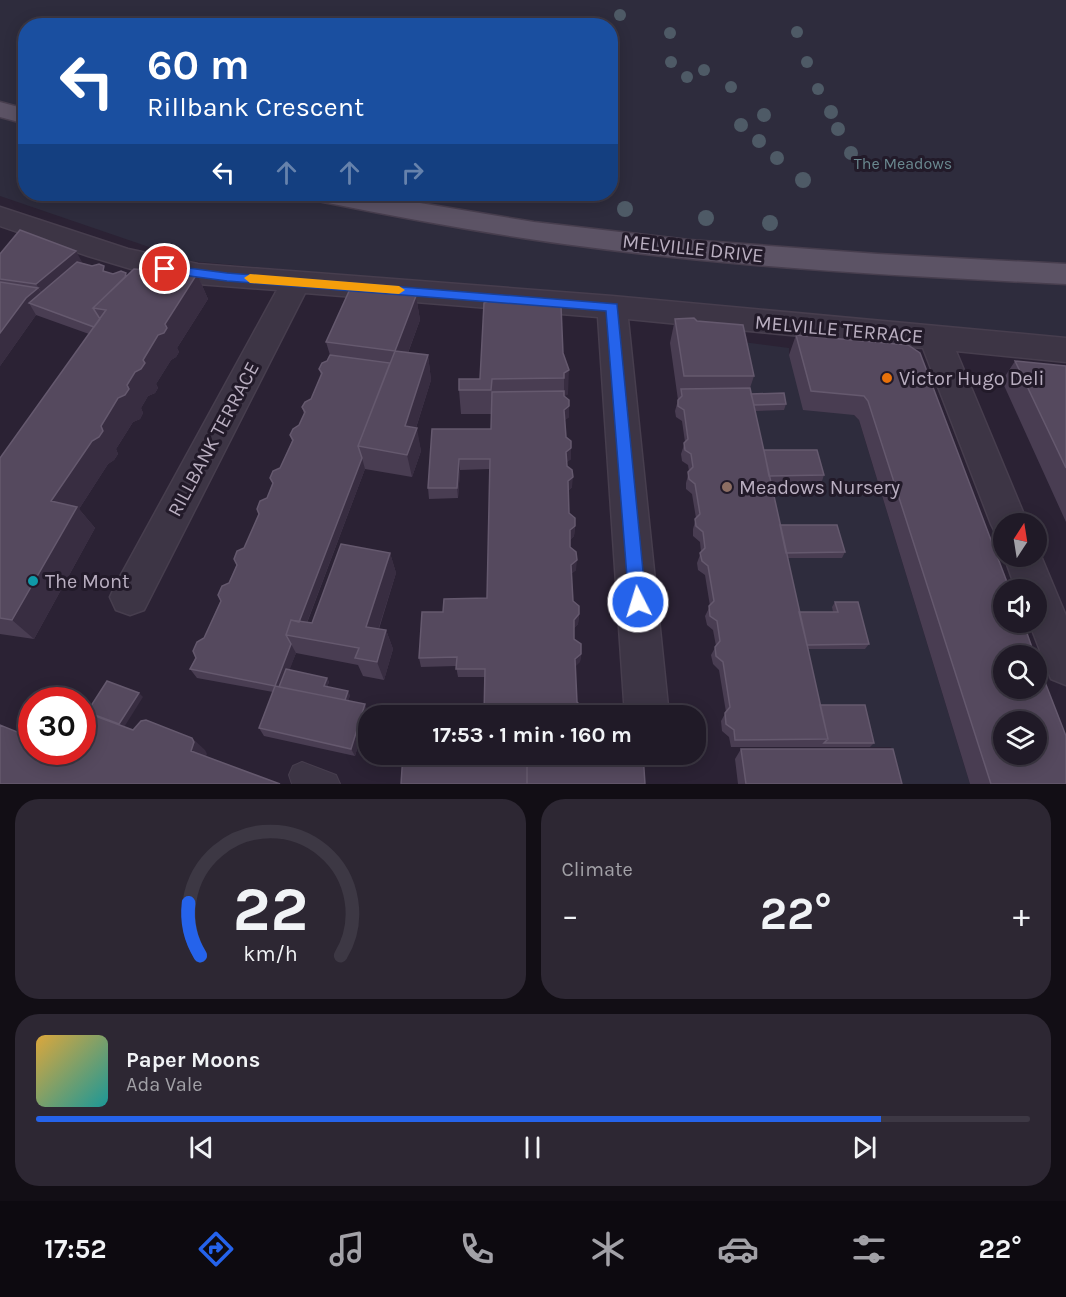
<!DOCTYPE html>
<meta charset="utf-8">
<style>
:root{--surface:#201a27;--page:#2d2733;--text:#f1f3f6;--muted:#a2a1a7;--line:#3d3844;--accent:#2563eb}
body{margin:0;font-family:Karla,sans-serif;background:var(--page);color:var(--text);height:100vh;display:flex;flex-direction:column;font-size:22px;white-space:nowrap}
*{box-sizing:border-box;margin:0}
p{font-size:20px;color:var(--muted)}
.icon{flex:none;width:33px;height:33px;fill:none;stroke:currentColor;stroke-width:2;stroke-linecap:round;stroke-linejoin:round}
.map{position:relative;height:784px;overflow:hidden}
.sheet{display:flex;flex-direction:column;gap:15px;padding:15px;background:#120e15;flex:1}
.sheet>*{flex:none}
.guide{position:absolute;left:18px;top:18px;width:600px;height:183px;border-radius:24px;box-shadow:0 3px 15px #0003,0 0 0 2px var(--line);background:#1a4fa0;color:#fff;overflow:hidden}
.needle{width:39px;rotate:12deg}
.tools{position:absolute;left:993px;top:513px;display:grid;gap:12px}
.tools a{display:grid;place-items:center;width:54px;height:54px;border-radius:50%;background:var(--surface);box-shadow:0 3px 15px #0003,0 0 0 2px var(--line);font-size:30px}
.speed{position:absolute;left:18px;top:687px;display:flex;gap:12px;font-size:30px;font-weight:700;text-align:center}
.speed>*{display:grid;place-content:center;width:78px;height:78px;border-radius:50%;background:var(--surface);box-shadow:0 3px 15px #0003,0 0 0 2px var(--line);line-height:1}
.speed .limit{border:9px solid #d22;background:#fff;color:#111}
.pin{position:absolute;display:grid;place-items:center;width:51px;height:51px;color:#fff;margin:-26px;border:3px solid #fff;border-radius:50%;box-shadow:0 2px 6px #0007}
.me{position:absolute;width:66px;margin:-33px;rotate:355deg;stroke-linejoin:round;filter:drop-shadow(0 0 4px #0008)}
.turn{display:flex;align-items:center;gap:21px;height:126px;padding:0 30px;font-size:27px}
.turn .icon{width:78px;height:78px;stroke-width:2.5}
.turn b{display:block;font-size:42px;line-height:51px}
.lanes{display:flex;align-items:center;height:57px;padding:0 30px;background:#0003;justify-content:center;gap:30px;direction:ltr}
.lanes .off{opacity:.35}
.big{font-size:45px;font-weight:700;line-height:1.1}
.sheet .tile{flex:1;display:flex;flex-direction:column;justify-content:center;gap:9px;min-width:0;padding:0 21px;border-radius:24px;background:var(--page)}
.sheet .dial{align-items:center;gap:0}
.dial svg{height:156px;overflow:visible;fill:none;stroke:var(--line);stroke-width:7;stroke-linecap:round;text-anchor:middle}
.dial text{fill:var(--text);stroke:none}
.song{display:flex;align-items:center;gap:18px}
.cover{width:72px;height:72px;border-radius:9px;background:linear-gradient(135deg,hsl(40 70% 55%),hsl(180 70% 35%))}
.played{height:6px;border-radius:3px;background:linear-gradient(90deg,var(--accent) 85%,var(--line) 85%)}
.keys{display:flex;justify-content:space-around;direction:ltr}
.heat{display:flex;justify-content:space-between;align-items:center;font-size:33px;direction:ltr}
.sheet .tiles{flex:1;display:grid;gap:15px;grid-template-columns:1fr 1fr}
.tile:last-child{grid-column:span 2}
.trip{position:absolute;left:358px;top:705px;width:348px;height:60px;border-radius:24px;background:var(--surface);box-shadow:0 3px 15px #0003,0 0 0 2px var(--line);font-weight:700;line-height:60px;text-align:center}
.menu{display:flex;height:96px;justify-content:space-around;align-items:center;background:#0d0a10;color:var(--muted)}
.menu .icon{width:42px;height:42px}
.menu .selected{color:var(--accent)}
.menu b{font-size:27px;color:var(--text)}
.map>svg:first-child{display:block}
.green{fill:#2e2c3d;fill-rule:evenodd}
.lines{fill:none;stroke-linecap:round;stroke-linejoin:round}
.service-casing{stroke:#473e4e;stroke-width:2}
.minor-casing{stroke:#473e4e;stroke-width:3}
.primary-casing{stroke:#473e4e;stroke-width:3}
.service{fill:#3d3545;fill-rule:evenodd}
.minor{fill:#3d3545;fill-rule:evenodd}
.primary{fill:#5c5365;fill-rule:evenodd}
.tree{fill:#4e5a66}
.wall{fill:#493d52}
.shaded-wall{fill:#382d41}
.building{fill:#55495e;stroke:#65596e;stroke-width:1.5;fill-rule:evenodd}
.route{fill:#2563eb;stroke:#184099;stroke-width:1.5}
.slow{fill:#f59e0b}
.food-dot{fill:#e8710a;stroke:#221a29;stroke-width:2}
.education-dot{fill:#8d6e63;stroke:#221a29;stroke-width:2}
.culture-dot{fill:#0f9aa8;stroke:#221a29;stroke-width:2}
.labels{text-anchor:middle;stroke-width:6;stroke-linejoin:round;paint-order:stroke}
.far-park-label{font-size:16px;fill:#6a888f;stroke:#221a29}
.street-label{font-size:20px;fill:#baafc1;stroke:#221a29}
.poi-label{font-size:20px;fill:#baafc1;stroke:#221a29;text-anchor:start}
</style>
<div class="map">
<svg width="1066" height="784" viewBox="0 0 1066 784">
<rect width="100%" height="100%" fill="#2b2234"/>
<path class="green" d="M0 0H1066V340L190 261 0 196ZM26 26H610V194H26Z
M735 341 789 348V355L859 420 970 784H901L891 747H870L813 710 800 649 865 648 834 617H793L781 558 842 557 775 531 764 482 822 480 758 456Z"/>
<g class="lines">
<defs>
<path id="service" d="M302 762 336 775 340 784H292L289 775 293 766Z"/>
<path id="minor" d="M0 207 128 249 198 264 612 296 1066 338V362L956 351 1028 524H1004V538L997 536 991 524 923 348 628 319 669 716H625L598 317 305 293 144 610 130 615 116 610 110 597 116 584 277 290 198 284 148 274 88 256 0 226Z
M1036 544 1066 616V685L1051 679 1029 622H1036V590H1016L1004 556H1036Z"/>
<path id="primary" d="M0 102 26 109V124L0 117Z
M310 194H366L534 222 689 240 878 254 1066 264V284C898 276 731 267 564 244 483 233 403 218 323 202L314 200Z"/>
</defs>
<use href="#service" class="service-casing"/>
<use href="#minor" class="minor-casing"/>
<use href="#primary" class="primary-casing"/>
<use href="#service" class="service"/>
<use href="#minor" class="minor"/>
<use href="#primary" class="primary"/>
</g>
<g class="tree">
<circle cx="620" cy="15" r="6"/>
<circle cx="797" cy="32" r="6"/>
<circle cx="670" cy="33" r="6"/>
<circle cx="671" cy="62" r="6"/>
<circle cx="807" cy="62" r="6"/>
<circle cx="704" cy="70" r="6"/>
<circle cx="687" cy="77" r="6"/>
<circle cx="731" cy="87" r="6"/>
<circle cx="818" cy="89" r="6"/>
<circle cx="831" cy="112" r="7"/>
<circle cx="764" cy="115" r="7"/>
<circle cx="741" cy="125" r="7"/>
<circle cx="838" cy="129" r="7"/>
<circle cx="759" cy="141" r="7"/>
<circle cx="851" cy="153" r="7"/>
<circle cx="777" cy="158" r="7"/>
<circle cx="803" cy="180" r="8"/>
<circle cx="625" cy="209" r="8"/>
<circle cx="706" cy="218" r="8"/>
<circle cx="770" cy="223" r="8"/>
</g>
<path class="wall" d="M0 254 83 263 113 274 127 276 197 274 208 299 177 348 179 352 176 357 171 360 156 384 158 388 155 393 148 396 141 408 143 413 140 419 133 422 116 449 118 454 114 460 108 464 79 509 95 528 34 639 0 634V458L89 334 36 315 0 366Z
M416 296 420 320 408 353 428 355 431 380 416 428 421 451 412 477 365 469 307 623H312L390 553 396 573 379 629 386 630 393 649 384 680 363 676 358 665 296 653 289 670 327 678 329 682 327 687 350 695 348 701 368 712 355 756 264 736 259 728 273 692 197 678 190 669 273 484 270 478 280 468 292 441 290 435 299 425 304 414 302 407 311 399 321 375 319 369 327 361 330 355 326 342Z
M675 319 754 376 750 388 751 394 786 404 784 410 755 411 764 450 824 475 822 481 771 482 780 525 845 552 842 558H788L799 612H833L832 607 835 602 869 644 865 649H808L820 705 874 743 870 747H731L729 737 722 731 721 721 726 712 719 670 713 664 711 655 716 646 713 630 707 625 705 616 710 606 705 575 698 570 697 563 701 552 700 542 693 536V529L696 518 692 494 686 489V483L689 471 688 465 682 461 681 454 685 442 682 421 676 417 675 411 678 400 670 343Z
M796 335 908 345 1066 784H970L859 420 854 415 803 410 789 355Z
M563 353 568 394 564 396 569 406V417L565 420 566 437 571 459 567 462V466L572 487 568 491 569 513 575 526 574 536 570 540V547L576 570 571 574 573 601 579 614 578 624 574 628V639L581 654 580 662 485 677H458L456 666 421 667 419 658 443 612 487 598 490 469 460 470 458 498 429 499 428 488 491 429 492 414H461L459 390 480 379Z
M1015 361 1066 366V522L1002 381Z
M741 749 902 784H738L735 759Z"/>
<path class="shaded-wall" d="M76 251 87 271 49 304 36 284Z
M197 274 208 299 177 348 179 352 176 357 171 360 156 384 158 388 155 393 148 396 141 408 143 413 140 419 133 422 116 449 118 454 114 460 108 464 79 509 95 528 34 639 12 620 51 501Z
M38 288 49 304 29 303 36 315 0 366V333L26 298Z
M416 296 420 320 372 449 395 351Z
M428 355 431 380 413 437 417 428 421 451 412 477 407 455 405 426Z
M569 370 568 394 564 397V373Z
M569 406V417L564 421V410Z
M571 448V459L566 463V452Z
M362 458 365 469 301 638 294 636Z
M459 459 460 470 458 498 457 488Z
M573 477 572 487 567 492 568 481Z
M575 526 574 536 569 541 570 530Z
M390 553 396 573 373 646 366 627Z
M577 560 576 570 570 575 571 565Z
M579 614 578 624 573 629 574 620Z
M386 630 393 649 384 680 377 662Z
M291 644 296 653 282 690 275 686Z
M581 654 580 662 574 668 575 659Z
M327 678 329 682 326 690 324 686Z
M348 691 350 695 346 708 344 703Z
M139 693 143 697 121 732 116 728Z
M365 704 368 712 355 756 351 749Z
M192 738 205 750 207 754 204 763 191 751Z"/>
<path class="building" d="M20 230 76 251 36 284 0 279V254Z
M77 262 92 266 99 264 104 266 103 271 113 274 121 271 126 273 125 277 93 308 100 319 94 327 29 303Z
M134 269 197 274 165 324 167 328 164 333 158 335 143 360 145 363 141 369 135 372 127 385 129 389 125 395 118 398 101 426 103 431 99 437 92 441 51 501 77 507 12 620 0 618V458L106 310 93 308Z
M0 282 38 288 26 298 0 333Z
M350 289 416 296 395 351 326 342Z
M493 299 539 303 551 301 555 305 561 306 563 353 569 370 564 373V378L492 379 491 390H459V379H480L484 303Z
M694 318 697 321 743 325 754 376H684L675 319Z
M796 335 908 345 920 353 1010 590H1004V622H1023L1035 656H1004V688H1036V659L1066 736V784H991L868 401 864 396 811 391ZM1004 722H1036V754H1004Z
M395 351 428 355 405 426 417 428 407 455 358 446Z
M330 355 390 363 358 446 362 458 299 622 291 620 286 635 291 644 275 686 365 704 351 749 259 728 275 686 190 669 196 658 193 651 197 642 204 638 221 601 218 595 222 586 229 583 237 565 234 559 237 551 244 548 259 514 257 509 260 501 267 498 273 483 270 478 273 471 280 468 293 440 290 435 293 429 299 425 305 412 302 407 305 402 311 399 322 373 319 369 322 363 327 361Z
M1015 361 1066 366V468Z
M750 388 828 739 735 740 734 730 726 724 725 713 730 707 723 662 716 656 715 647 720 641 717 621 710 616 709 606 714 601 708 566 702 561 700 553 705 548 703 532 696 526 695 519 700 514 695 484 689 479 688 472 693 467 691 454 685 450 684 443 688 439 684 410 678 406V400L682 396 681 389Z
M564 391V396L569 400V406L564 410 566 437 571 441V448L566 452 567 466 572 470 573 477 568 481 569 513 575 518V526L570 530V547L576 552 577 560 571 565 573 601 579 606V614L574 620V639L581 644V654L575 659 577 702 584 709V716H484L485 669H456L457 657 419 658 422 612H443L444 599 487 598 490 459H459L457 488H428L432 429H491L492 392Z
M784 393 786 404 754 405 751 394Z
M764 450H817L824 475 769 476Z
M780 525H837L845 552 786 553Z
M341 544 390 553 366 627 386 630 377 662 355 658 359 648 286 635 291 620 312 623Z
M835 602H858L869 644 807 645 799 612H838Z
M286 669 327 678 324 686 348 691 345 700 279 687Z
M107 681 139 693 119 724 87 712Z
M820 705H865L874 743H824L828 739Z
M82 711 133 730 141 721 146 720 192 738 194 742 191 751 280 784H0V725L32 738V752H82Z
M741 749H893L902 784H746Z
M403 754H527V784H401Z
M527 754H643L645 784H527Z"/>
<path class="route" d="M165 265 227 273 617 304 646 602 643 608 638 610 632 608 629 602 606 311 227 281 160 272 159 269Z"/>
<path class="slow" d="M250 274 399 286 405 290 399 294 250 283 244 278Z"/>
<circle class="food-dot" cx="887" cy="378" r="6"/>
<circle class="education-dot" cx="727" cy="487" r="6"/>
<circle class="culture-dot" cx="33" cy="581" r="6"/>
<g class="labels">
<g class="far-park-label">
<text x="903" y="169">The Meadows</text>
</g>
<g class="street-label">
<text transform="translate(693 248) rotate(6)" y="7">MELVILLE DRIVE</text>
<text transform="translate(839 329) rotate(5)" y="7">MELVILLE TERRACE</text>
<text transform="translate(213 439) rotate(-62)" y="7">RILLBANK TERRACE</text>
</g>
<g class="poi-label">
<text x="899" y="385">Victor Hugo Deli</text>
<text x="739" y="494">Meadows Nursery</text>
<text x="45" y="588">The Mont</text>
</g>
</g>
</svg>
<div class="tools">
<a><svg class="needle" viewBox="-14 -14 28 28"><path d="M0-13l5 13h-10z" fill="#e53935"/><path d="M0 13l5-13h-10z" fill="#a2a1a7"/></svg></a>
<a><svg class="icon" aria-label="sound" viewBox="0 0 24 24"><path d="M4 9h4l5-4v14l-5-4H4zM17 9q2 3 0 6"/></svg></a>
<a><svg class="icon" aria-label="search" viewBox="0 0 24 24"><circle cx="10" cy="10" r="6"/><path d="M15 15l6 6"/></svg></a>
<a><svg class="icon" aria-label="layers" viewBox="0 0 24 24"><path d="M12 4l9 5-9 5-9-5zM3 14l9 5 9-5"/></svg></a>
</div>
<div class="speed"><div class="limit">30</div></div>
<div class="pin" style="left:165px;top:269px;background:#d93025"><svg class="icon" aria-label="arrive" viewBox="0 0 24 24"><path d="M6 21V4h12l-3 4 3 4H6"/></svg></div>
<svg class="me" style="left:638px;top:602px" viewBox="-20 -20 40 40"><circle r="17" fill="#2563eb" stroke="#fff" stroke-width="3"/><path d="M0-11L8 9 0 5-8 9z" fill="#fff"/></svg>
<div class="trip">17:53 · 1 min · 160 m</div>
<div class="guide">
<div class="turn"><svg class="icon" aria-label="left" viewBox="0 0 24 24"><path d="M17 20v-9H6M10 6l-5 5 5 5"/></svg><div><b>60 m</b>Rillbank Crescent</div></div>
<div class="lanes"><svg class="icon" aria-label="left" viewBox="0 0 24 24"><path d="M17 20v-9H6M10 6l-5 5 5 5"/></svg><svg class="icon off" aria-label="ahead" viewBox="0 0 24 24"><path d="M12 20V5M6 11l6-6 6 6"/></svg><svg class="icon off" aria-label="ahead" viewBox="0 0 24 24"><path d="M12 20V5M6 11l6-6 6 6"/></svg><svg class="icon off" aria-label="right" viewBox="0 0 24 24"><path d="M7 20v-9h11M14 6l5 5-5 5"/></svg></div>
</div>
</div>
<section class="sheet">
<div class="tiles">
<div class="tile dial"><svg viewBox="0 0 100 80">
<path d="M14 69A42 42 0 1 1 86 69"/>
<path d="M14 69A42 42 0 0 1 8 42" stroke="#2563eb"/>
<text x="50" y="56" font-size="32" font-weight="700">22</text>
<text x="50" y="72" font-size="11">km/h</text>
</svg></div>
<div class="tile"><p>Climate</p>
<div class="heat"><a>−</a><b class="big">22°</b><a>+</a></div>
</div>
<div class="tile">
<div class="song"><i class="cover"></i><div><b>Paper Moons</b><p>Ada Vale</p></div></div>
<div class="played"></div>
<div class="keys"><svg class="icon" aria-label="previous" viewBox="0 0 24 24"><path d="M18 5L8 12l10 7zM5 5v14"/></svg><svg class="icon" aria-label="pause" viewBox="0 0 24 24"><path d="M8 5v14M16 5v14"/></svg><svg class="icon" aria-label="next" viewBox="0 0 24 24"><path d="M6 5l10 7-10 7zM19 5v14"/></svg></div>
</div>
</div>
</section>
<nav class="menu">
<b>17:52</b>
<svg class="icon selected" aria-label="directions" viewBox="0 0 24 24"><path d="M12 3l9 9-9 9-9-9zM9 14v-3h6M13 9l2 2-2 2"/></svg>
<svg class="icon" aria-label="music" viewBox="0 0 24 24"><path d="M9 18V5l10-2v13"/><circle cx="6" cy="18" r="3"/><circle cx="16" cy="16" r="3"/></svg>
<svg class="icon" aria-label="phone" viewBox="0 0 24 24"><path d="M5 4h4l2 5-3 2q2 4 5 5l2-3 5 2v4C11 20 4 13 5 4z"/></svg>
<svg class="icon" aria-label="climate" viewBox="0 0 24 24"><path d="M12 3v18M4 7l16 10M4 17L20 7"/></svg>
<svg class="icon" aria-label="car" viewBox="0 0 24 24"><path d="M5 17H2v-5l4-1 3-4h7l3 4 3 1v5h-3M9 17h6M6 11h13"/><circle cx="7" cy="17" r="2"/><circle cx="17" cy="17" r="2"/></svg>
<svg class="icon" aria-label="filters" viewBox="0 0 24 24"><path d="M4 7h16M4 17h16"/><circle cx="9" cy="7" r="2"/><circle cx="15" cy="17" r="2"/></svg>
<b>22°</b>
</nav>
